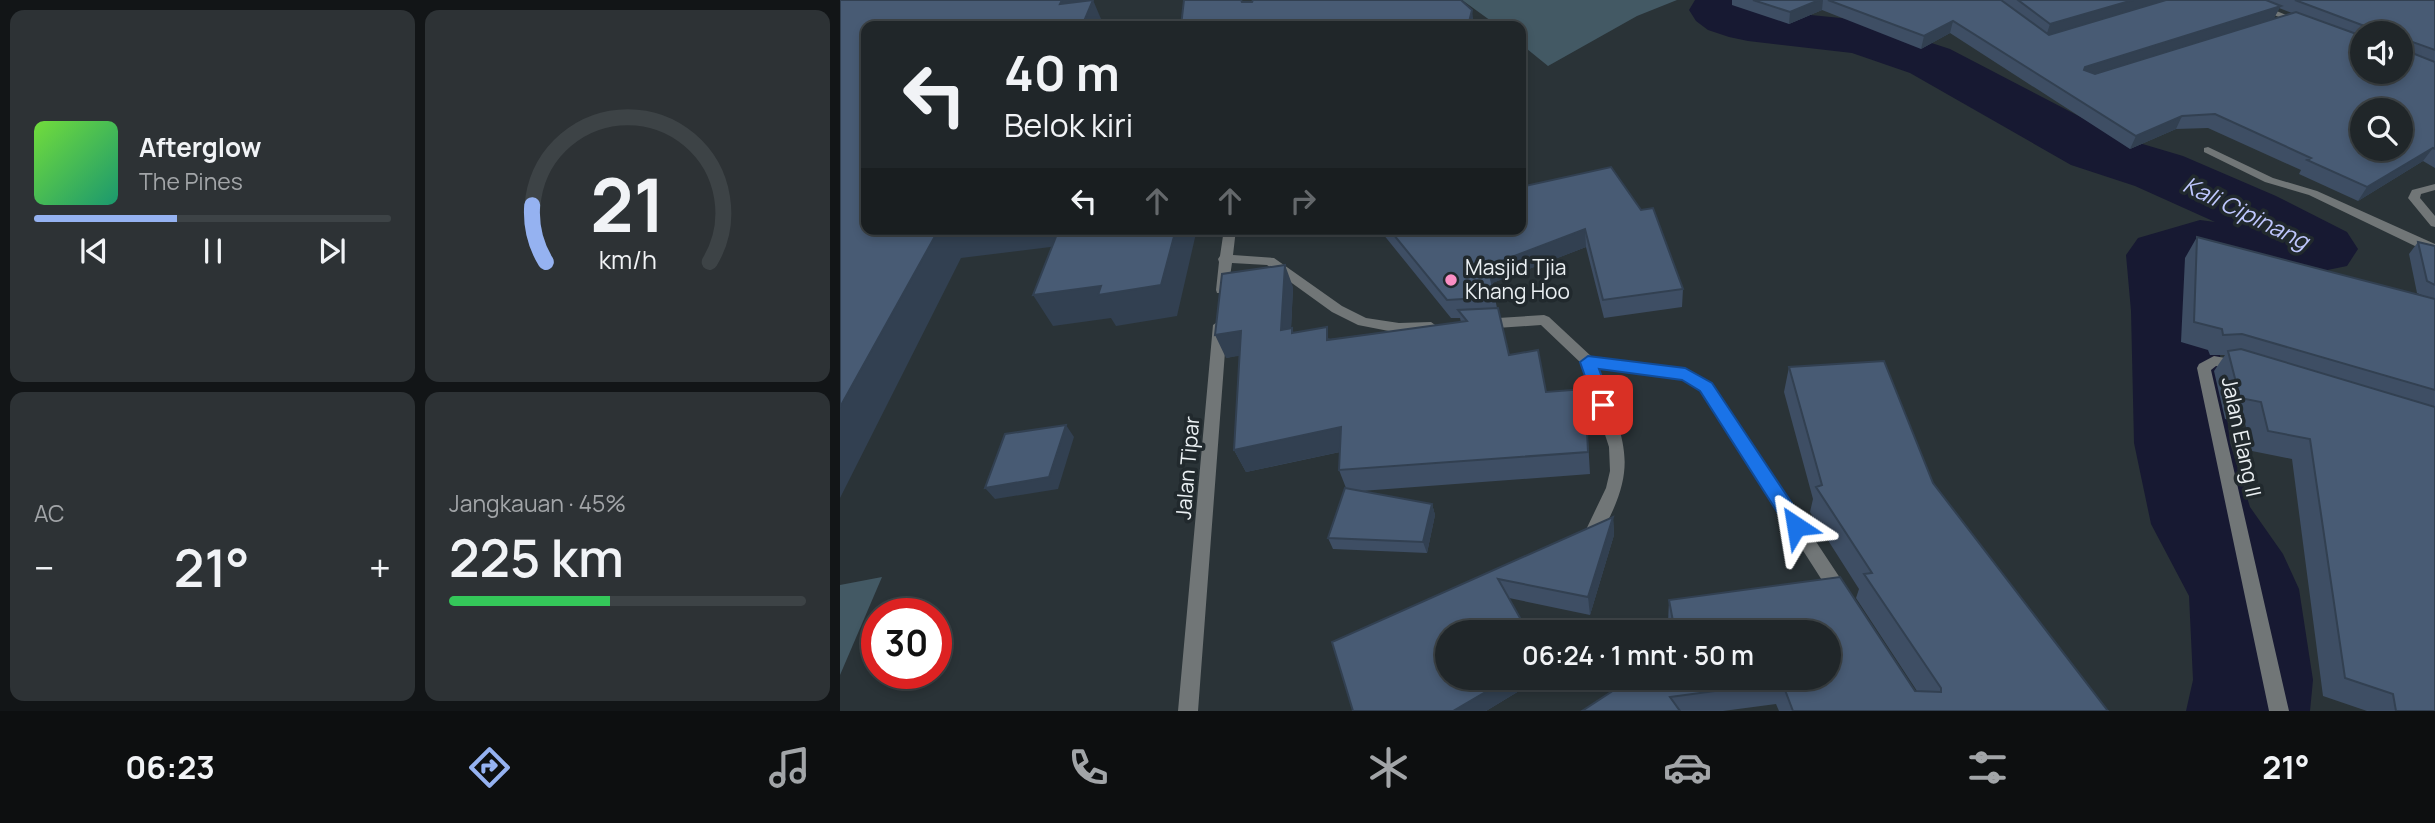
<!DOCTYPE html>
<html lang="id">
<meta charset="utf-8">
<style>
:root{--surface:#202629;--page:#2d3235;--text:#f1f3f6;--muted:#a2a5a8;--line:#3d4346;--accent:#95b2f1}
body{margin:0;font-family:Manrope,sans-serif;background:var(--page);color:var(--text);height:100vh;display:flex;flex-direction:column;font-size:26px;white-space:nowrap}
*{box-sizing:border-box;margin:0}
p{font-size:23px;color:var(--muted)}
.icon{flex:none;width:38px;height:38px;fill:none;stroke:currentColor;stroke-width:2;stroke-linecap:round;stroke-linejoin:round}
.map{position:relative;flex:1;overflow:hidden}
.side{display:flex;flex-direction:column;gap:10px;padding:10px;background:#121517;width:840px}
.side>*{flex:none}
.banner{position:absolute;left:21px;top:21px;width:665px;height:214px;border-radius:14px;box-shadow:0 4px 10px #0003,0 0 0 2px var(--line);background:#202629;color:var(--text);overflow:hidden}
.fabs{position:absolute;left:1510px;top:21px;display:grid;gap:14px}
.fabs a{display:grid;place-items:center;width:63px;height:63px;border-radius:50%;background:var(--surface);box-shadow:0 4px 10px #0003,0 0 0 2px var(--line);font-size:35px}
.speed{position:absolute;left:21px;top:598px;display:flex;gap:14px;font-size:35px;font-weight:700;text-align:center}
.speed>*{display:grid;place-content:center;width:91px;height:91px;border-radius:50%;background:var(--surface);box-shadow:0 4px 10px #0003,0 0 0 2px var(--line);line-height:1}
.speed .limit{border:10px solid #d22;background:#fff;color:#111}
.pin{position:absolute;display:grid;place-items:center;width:60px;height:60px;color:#fff;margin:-30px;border-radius:14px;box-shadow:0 4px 10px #0006}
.me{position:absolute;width:77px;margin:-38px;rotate:327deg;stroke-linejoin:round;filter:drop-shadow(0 0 5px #0008)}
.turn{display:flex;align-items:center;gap:24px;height:147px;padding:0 28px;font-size:32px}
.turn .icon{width:91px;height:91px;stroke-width:2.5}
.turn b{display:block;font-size:49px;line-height:60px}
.lanes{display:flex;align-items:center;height:66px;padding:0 28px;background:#0003;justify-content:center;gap:35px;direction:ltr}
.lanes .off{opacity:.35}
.big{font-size:52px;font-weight:600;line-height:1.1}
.side .widget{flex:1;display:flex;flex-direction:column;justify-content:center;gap:10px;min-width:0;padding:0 24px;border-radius:14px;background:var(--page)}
.side .dial{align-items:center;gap:0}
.dial svg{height:182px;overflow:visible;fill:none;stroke:var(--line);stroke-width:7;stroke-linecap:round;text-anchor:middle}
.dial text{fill:var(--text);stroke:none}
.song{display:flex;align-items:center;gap:21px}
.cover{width:84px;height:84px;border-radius:10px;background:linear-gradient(135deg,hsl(100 70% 55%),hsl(160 70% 35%))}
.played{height:7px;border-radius:4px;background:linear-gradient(90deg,var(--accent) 40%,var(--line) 40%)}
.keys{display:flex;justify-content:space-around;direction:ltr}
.heat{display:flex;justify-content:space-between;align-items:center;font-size:38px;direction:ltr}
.charge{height:10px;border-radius:5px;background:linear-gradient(90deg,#34c759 45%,var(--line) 0)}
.side .tiles{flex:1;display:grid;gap:10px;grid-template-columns:repeat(2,1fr)}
.trip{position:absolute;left:595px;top:620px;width:406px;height:70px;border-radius:35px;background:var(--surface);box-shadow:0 4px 10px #0003,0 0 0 2px var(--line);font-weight:600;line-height:70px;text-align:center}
.tab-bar{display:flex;height:112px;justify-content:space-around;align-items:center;background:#0d0f10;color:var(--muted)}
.tab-bar .icon{width:49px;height:49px}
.tab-bar .active{color:var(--accent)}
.tab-bar b{font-size:32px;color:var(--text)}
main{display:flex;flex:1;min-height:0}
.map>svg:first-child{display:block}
.green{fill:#435964}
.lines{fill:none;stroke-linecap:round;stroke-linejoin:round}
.river{fill:#171932;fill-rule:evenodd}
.minor{fill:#717677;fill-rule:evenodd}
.wall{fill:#3e4e64;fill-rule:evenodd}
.shaded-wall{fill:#324051}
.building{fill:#485b74;stroke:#324051;stroke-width:2;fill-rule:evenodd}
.route{fill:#1a73e8;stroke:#114b97;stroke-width:2}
.poi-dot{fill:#fb8fc4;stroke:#21292d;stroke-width:2.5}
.labels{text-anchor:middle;stroke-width:7;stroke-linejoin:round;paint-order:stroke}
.poi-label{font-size:21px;fill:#ebf0f3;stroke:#21292d;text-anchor:start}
.street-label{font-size:21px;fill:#ebf0f3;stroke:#21292d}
.water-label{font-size:23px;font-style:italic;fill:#bfc7fe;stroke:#21292d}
</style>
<main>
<section class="side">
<div class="tiles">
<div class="widget">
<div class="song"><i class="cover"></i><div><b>Afterglow</b><p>The Pines</p></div></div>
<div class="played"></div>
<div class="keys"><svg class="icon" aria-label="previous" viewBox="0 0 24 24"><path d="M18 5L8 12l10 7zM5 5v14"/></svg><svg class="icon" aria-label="pause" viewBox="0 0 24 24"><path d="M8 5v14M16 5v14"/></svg><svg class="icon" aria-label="next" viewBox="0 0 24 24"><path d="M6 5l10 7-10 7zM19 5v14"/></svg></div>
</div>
<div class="widget dial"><svg viewBox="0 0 100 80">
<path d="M14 69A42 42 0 1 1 86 69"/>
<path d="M14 69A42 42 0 0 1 8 44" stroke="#95b2f1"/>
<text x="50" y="56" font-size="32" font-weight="700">21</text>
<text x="50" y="72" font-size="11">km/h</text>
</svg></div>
<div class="widget"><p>AC</p>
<div class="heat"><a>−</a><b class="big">21°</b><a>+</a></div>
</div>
<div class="widget"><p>Jangkauan · 45%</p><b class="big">225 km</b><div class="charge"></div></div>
</div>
</section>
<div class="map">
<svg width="1595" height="711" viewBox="0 0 1595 711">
<rect width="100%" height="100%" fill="#2a3337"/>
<path class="green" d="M622 0H837L797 16 708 66 681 44V26H658Z
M42 577 0 675V585Z"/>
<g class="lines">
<path class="river" d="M855 0H908L904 6 911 9 1021 20 1110 49 1279 137 1343 156 1436 196 1507 232 1518 249 1507 266 1444 279 1366 268 1375 311 1390 443 1410 507 1443 554 1459 589 1473 680 1470 711H1346L1353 680 1349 596 1311 524 1294 443 1291 311 1286 255 1298 238 1360 220 1375 222 1295 186 1231 165 1070 73 1012 53 908 41 889 37 868 30 856 21 849 10Z"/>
<path class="minor" d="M1398 0H1410L1463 22 1456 24Z
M1368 147 1433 178 1477 191 1595 244V252L1577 247 1469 195 1425 182 1364 152V148Z
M1595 184V190L1581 194 1580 198 1595 216V227L1591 226 1568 198 1572 190Z
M384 229H396L393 255 434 258 502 306 526 318 559 323 591 322 598 327 591 332 559 333 518 325 492 312 427 265 392 263 388 290 387 293H377L376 290 379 262 378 259 380 256Z
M704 315 709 317 752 357 845 369 871 383 1006 587 1009 593 1006 599 1000 601 994 599 861 391 842 379 757 368C786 445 801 465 757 541L751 543 745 541 743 536 766 488 770 471 769 447 742 364 701 325 642 329 635 324 642 319Z
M380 320 387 325 358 711H338L373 325Z
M1374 356 1402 361 1404 365 1397 370 1376 366 1371 370 1449 711H1429L1357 368 1359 364Z"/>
</g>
<path class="wall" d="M892 0H1595V168L1583 161 1518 201 1459 174 1461 170 1368 128 1336 129 1290 149 1110 33 1081 49 982 10 949 24 892 5ZM1439 8 1452 13 1357 42 1434 18ZM1522 33H1561L1522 72Z
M681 187 843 289 842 307 764 318 746 247 652 283 657 308 669 355 706 392 745 389 750 474 521 491 592 504 595 515 587 553 493 549 488 538 506 488 499 470 500 452 406 472 394 450 400 355 386 358 453 287 451 328 454 333 491 339 621 322 620 318H611L543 234 542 229H681Z
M1357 237 1584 296 1577 293 1569 254 1578 242 1595 246V711H1527L1483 696 1452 459 1412 451 1405 423 1385 419 1374 371 1385 355H1370L1368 350 1341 342 1345 258Z
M1044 361 1093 483 1268 711H939L936 704 883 711H742L794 677H989V632H829L828 623 829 600 1000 577 1075 691H1077L1016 598 1019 589 970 512 973 499 944 392 949 367Z
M773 517 774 535 750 615 669 598 702 677 646 711H513L492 642Z"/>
<path class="shaded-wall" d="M222 0H248L234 26 220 4Z
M253 0 264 26H242Z
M979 0H983L982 10 949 24 950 12Z
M1293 0H1329L1206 36 1210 24Z
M1441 6 1434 18 1240 80 1245 67Z
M632 10 634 26H628Z
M1113 21 1110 33 1081 49 1084 36Z
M1342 116 1336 129 1290 149 1296 136Z
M1593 148 1583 161 1518 201 1527 187Z
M99 229H235L243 243 121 258 0 498V407Z
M336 229H357L337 316 276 326 271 318 213 326 193 295 261 286Z
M448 229H462L450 233Z
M745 229 746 247 650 284 648 266Z
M445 265 453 287 450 352 441 330Z
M401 331 411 354 386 358 375 335Z
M226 425 234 437 218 489 155 499 145 488Z
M501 427 509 450 406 472 394 450Z
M592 504 595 515 587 553 583 542Z
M773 517 774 535 750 615 748 597Z
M671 677H702L646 711H613Z"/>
<path class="building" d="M0 0H222L220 4 253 0 242 26H26V229H99L0 407Z
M344 0H401L402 2H412L413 0H621L632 10 628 26H341Z
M913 0H979L950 12Z
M988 0H1161L1209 35 1326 0H1426L1441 6 1245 67 1244 70 1255 74 1456 12 1522 36V72H1561V33H1531L1530 28 1455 0H1595V50L1570 41 1566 44 1567 51 1595 62V149L1593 148 1527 187 1467 160 1471 158 1375 114 1342 116 1296 136 1113 21 1084 36ZM1522 110H1561V149H1522Z
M1178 0H1293L1210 24Z
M771 167 801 210 813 208 843 289 763 300 745 229 648 266 655 297 607 300 549 229H681V187Z
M219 229H336L321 285 258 295 261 286 193 295Z
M1357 237 1595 299V390L1402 334 1383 335 1382 329 1354 322Z
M1578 242 1595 246V285L1587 281Z
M445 265 441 330 452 328V333L487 327V340L627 321 618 310 658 308 669 355 698 350 706 392 745 389 748 452 499 470 501 427 394 450 401 331 375 335 382 274Z
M1401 349 1595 407V711H1556L1553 694 1505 678 1470 439 1428 431 1421 402 1400 398 1388 351Z
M1044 361 1093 483 1268 711H953L942 682 830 697 840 711H742L794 677H989V632H835L829 600 1000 577 1075 691 1101 692V688L1024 574 1032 573 976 487 982 485 949 367Z
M226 425 209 477 145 488 165 434Z
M505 488 592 504 583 542 488 538Z
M773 517 748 597 658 579 688 632H607V677H671L613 711H513L492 642Z"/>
<path class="route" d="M748 356 845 368 872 383 963 520 966 526 963 532 956 534 950 532 860 391 842 380 759 369 772 405 763 412 757 410 740 362Z"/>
<circle class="poi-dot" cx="611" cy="280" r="7"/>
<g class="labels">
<g class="poi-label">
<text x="625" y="275">Masjid Tjia<tspan x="625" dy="24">Khang Hoo</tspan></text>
</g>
<g class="street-label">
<text transform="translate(1401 437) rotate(78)" y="7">Jalan Elang II</text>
<text transform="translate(348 468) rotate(-85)" y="7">Jalan Tipar</text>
</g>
<g class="water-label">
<text transform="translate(1406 213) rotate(26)" y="8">Kali Cipinang</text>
</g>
</g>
</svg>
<div class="fabs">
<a><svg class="icon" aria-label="sound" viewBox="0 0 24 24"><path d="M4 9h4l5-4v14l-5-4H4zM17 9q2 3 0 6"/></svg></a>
<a><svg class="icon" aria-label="search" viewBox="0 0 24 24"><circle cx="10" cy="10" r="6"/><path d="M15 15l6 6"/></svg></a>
</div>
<div class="speed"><div class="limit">30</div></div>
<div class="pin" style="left:763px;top:405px;background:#d93025"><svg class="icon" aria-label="arrive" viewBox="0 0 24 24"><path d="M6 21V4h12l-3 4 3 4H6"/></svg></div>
<svg class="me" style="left:956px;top:526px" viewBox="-20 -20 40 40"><path d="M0-17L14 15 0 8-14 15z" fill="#1a73e8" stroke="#fff" stroke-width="4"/></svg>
<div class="trip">06:24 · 1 mnt · 50 m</div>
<div class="banner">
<div class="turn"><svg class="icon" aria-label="left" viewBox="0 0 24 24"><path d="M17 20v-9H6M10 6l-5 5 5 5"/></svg><div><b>40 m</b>Belok kiri</div></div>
<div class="lanes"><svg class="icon" aria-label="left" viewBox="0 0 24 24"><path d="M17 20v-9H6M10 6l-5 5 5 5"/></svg><svg class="icon off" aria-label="ahead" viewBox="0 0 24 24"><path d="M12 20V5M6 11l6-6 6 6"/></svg><svg class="icon off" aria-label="ahead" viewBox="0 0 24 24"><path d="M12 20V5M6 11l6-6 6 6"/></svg><svg class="icon off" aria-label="right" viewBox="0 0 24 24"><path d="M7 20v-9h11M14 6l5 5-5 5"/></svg></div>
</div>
</div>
</main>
<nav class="tab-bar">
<b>06:23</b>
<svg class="icon active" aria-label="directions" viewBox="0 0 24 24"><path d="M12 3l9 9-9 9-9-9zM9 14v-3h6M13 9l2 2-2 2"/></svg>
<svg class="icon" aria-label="music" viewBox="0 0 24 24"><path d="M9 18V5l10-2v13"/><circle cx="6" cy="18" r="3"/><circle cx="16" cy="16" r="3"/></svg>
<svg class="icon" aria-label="phone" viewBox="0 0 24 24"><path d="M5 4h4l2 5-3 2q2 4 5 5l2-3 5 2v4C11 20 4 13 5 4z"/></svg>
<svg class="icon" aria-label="climate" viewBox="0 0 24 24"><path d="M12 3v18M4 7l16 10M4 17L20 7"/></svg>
<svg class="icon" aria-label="car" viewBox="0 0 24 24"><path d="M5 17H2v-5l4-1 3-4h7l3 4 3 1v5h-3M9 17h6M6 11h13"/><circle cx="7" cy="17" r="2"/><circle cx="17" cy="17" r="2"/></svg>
<svg class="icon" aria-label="filters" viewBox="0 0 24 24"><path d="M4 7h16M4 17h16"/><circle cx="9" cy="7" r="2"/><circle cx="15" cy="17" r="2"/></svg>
<b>21°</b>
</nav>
